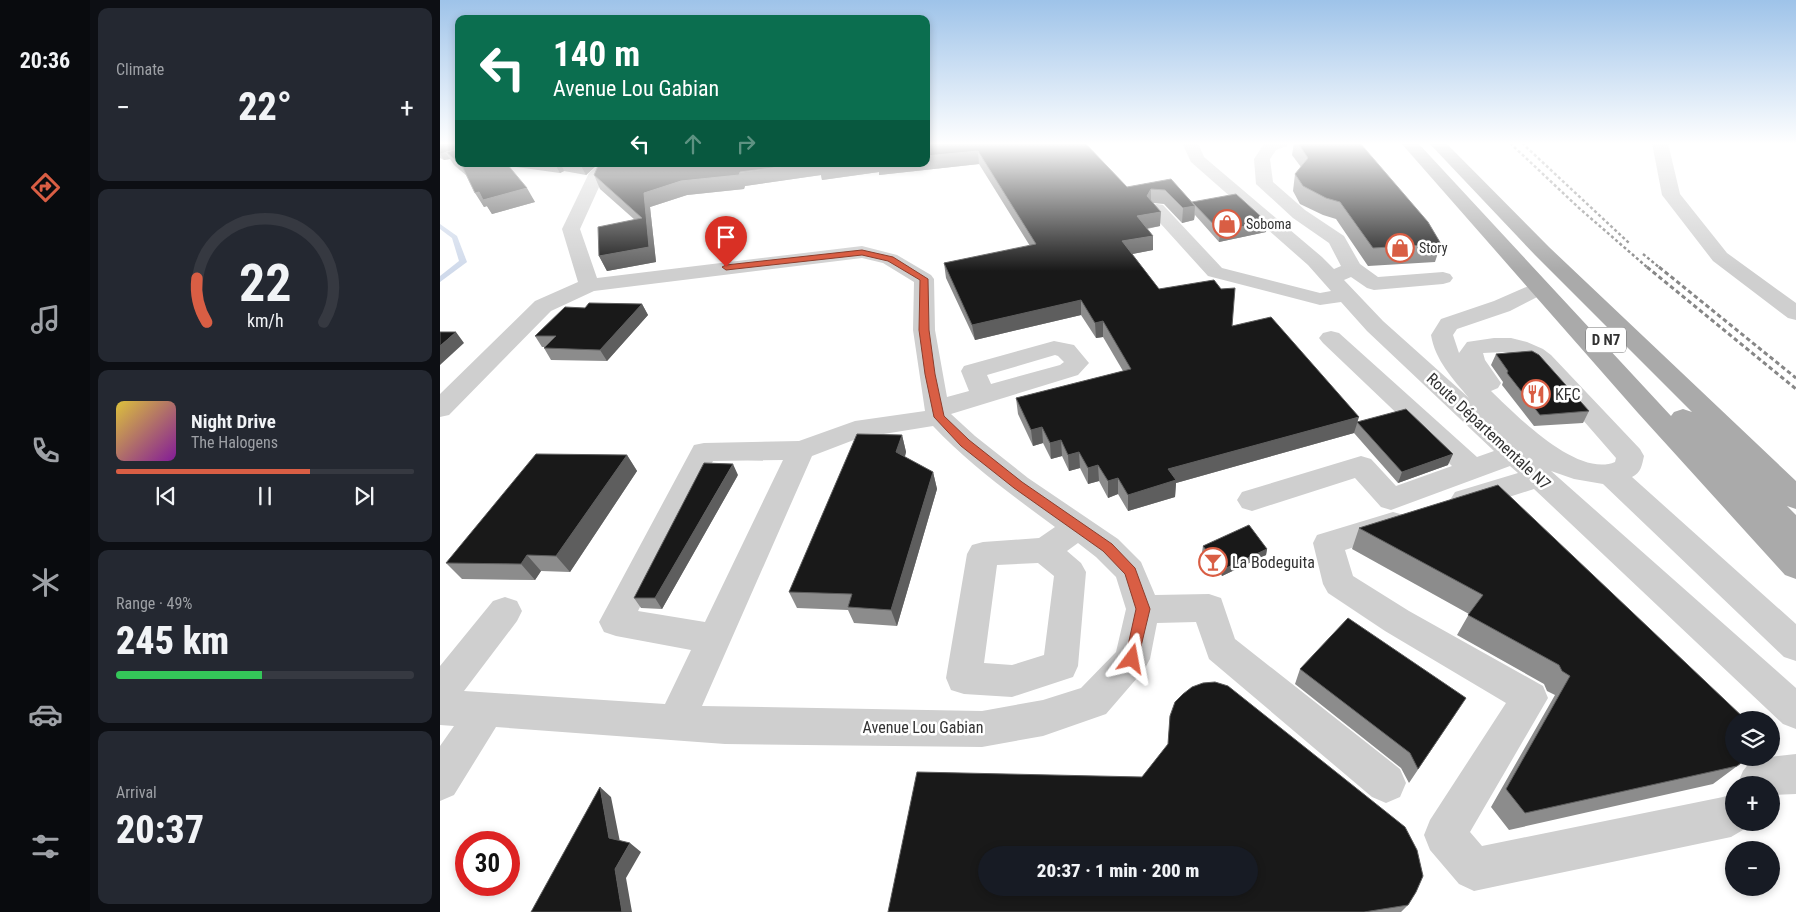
<!DOCTYPE html>
<meta charset="utf-8">
<style>
:root{--surface:#171b24;--page:#242831;--text:#f1f3f6;--muted:#9ea1a6;--line:#363941;--accent:#d95e44}
body{margin:0;font-family:"Roboto Condensed",sans-serif;background:var(--page);color:var(--text);height:100vh;display:flex;flex-direction:column;font-size:19px;white-space:nowrap}
*{box-sizing:border-box;margin:0}
p{font-size:16px;color:var(--muted)}
.icon{flex:none;width:28px;height:28px;fill:none;stroke:currentColor;stroke-width:2;stroke-linecap:round;stroke-linejoin:round}
.map{position:relative;flex:1;overflow:hidden}
.drawer{display:flex;flex-direction:column;gap:8px;padding:8px;background:#0d0f14;width:350px}
.drawer>*{flex:none}
.banner{position:absolute;left:15px;top:15px;width:475px;height:152px;border-radius:10px;box-shadow:0 2px 8px #0003;background:#0b6e4f;color:#fff;overflow:hidden}
.fabs{position:absolute;left:1285px;top:711px;display:grid;gap:10px}
.fabs a{display:grid;place-items:center;width:55px;height:55px;border-radius:50%;background:var(--surface);box-shadow:0 2px 8px #0003;font-size:25px}
.speed{position:absolute;left:15px;top:831px;display:flex;gap:10px;font-size:25px;font-weight:700;text-align:center}
.speed>*{display:grid;place-content:center;width:65px;height:65px;border-radius:50%;background:var(--surface);box-shadow:0 2px 8px #0003;line-height:1}
.speed .limit{border:8px solid #d22;background:#fff;color:#111}
.pin{position:absolute;display:grid;place-items:center;width:42px;height:42px;color:#fff;margin:-51px -21px;border-radius:50% 50% 50% 0;rotate:-45deg;box-shadow:0 0 5px #0007}
.pin .icon{rotate:45deg}
.me{position:absolute;width:55px;margin:-28px;rotate:13deg;stroke-linejoin:round;filter:drop-shadow(0 0 4px #0008)}
.turn{display:flex;align-items:center;gap:18px;height:105px;padding:0 15px;font-size:22px}
.turn .icon{width:65px;height:65px;stroke-width:2.5}
.turn b{display:block;font-size:35px;line-height:42px}
.lanes{display:flex;align-items:center;height:48px;padding:0 15px;background:#0003;justify-content:center;gap:25px;direction:ltr}
.lanes .off{opacity:.35}
.big{font-size:38px;font-weight:800;line-height:1.1}
.drawer .widget{flex:1;display:flex;flex-direction:column;justify-content:center;gap:8px;min-width:0;padding:0 18px;border-radius:10px;background:var(--page)}
.drawer .dial{align-items:center;gap:0}
.dial svg{height:130px;overflow:visible;fill:none;stroke:var(--line);stroke-width:7;stroke-linecap:round;text-anchor:middle}
.dial text{fill:var(--text);stroke:none}
.song{display:flex;align-items:center;gap:15px}
.cover{width:60px;height:60px;border-radius:8px;background:linear-gradient(135deg,hsl(50 70% 55%),hsl(290 70% 35%))}
.played{height:5px;border-radius:2px;background:linear-gradient(90deg,var(--accent) 65%,var(--line) 65%)}
.keys{display:flex;justify-content:space-around;direction:ltr}
.heat{display:flex;justify-content:space-between;align-items:center;font-size:28px;direction:ltr}
.charge{height:8px;border-radius:4px;background:linear-gradient(90deg,#34c759 49%,var(--line) 0)}
.trip{position:absolute;left:538px;top:846px;width:280px;height:50px;border-radius:25px;background:var(--surface);box-shadow:0 2px 8px #0003;font-weight:800;line-height:50px;text-align:center}
main{display:flex;flex:1;min-height:0}
.dock{display:flex;flex-direction:column;width:90px;justify-content:space-around;align-items:center;background:#090b0e;color:var(--muted)}
.dock .icon{width:35px;height:35px}
.dock .on{color:var(--accent)}
.dock b{font-size:22px;color:var(--text)}
.map>svg:first-child{display:block}
.lines{fill:none;stroke-linecap:round;stroke-linejoin:round}
.stream{fill:#d0daeb;fill-rule:evenodd}
.minor{fill:#cfcfcf;fill-rule:evenodd}
.major{fill:#aaa;fill-rule:evenodd}
.rail-far1{stroke:#878787;stroke-width:2.5;stroke-dasharray:3 2.5;stroke-linecap:butt}
.rail{stroke:#878787;stroke-width:3;stroke-dasharray:4.5 3;stroke-linecap:butt}
.wall{fill:#8c8c8c}
.shaded-wall{fill:#5e5e5e}
.building{fill:#191919;stroke:#5e5e5e;fill-rule:evenodd}
.route{fill:#d95e44;stroke:#8d3d2c}
.labels{text-anchor:middle;stroke-width:5;stroke-linejoin:round;paint-order:stroke}
.far-poi-label{font-size:14px;fill:#323232;stroke:#fff;text-anchor:start}
.shield{fill:#fff;stroke:#707070;stroke-width:1}
.shield-label{font-size:15px;font-weight:bold;fill:#323232}
.poi-label{font-size:16px;fill:#323232;stroke:#fff;text-anchor:start}
.street-label{font-size:16px;fill:#323232;stroke:#fff}
</style>
<main>
<nav class="dock">
<b>20:36</b>
<svg class="icon on" aria-label="directions" viewBox="0 0 24 24"><path d="M12 3l9 9-9 9-9-9zM9 14v-3h6M13 9l2 2-2 2"/></svg>
<svg class="icon" aria-label="music" viewBox="0 0 24 24"><path d="M9 18V5l10-2v13"/><circle cx="6" cy="18" r="3"/><circle cx="16" cy="16" r="3"/></svg>
<svg class="icon" aria-label="phone" viewBox="0 0 24 24"><path d="M5 4h4l2 5-3 2q2 4 5 5l2-3 5 2v4C11 20 4 13 5 4z"/></svg>
<svg class="icon" aria-label="climate" viewBox="0 0 24 24"><path d="M12 3v18M4 7l16 10M4 17L20 7"/></svg>
<svg class="icon" aria-label="car" viewBox="0 0 24 24"><path d="M5 17H2v-5l4-1 3-4h7l3 4 3 1v5h-3M9 17h6M6 11h13"/><circle cx="7" cy="17" r="2"/><circle cx="17" cy="17" r="2"/></svg>
<svg class="icon" aria-label="filters" viewBox="0 0 24 24"><path d="M4 7h16M4 17h16"/><circle cx="9" cy="7" r="2"/><circle cx="15" cy="17" r="2"/></svg>
</nav>
<section class="drawer">
<div class="widget"><p>Climate</p>
<div class="heat"><a>−</a><b class="big">22°</b><a>+</a></div>
</div>
<div class="widget dial"><svg viewBox="0 0 100 80">
<path d="M14 69A42 42 0 1 1 86 69"/>
<path d="M14 69A42 42 0 0 1 8 42" stroke="#d95e44"/>
<text x="50" y="56" font-size="32" font-weight="700">22</text>
<text x="50" y="72" font-size="11">km/h</text>
</svg></div>
<div class="widget">
<div class="song"><i class="cover"></i><div><b>Night Drive</b><p>The Halogens</p></div></div>
<div class="played"></div>
<div class="keys"><svg class="icon" aria-label="previous" viewBox="0 0 24 24"><path d="M18 5L8 12l10 7zM5 5v14"/></svg><svg class="icon" aria-label="pause" viewBox="0 0 24 24"><path d="M8 5v14M16 5v14"/></svg><svg class="icon" aria-label="next" viewBox="0 0 24 24"><path d="M6 5l10 7-10 7zM19 5v14"/></svg></div>
</div>
<div class="widget"><p>Range · 49%</p><b class="big">245 km</b><div class="charge"></div></div>
<div class="widget"><p>Arrival</p><b class="big">20:37</b></div>
</section>
<div class="map">
<svg width="1356" height="912" viewBox="0 0 1356 912">
<rect width="100%" height="100%" fill="#fff"/>
<g class="lines">
<path class="stream" d="M0 224 17 236 27 262 0 282V276L19 261 12 238 0 229Z"/>
<path class="minor" d="M742 143H758L764 157 882 257 894 269 901 266 889 243 853 218 816 184 814 159 824 144 849 143 847 146 836 150 830 159 833 182 865 210 904 236 920 264 938 277 1003 272 1010 274 1013 278 1010 282 1003 284 934 290 927 288 911 277 904 280 943 321 1029 398C1013 379 995 360 991 335L1001 319 1054 301 1093 284 1100 282 1107 284 1111 288 1107 292 1070 311 1017 329 1013 335 1019 353 1027 342 1054 338H1071L1087 342 1103 349 1111 355 1200 449 1204 456C1202 465 1201 473 1192 477L1356 624V661L1344 657 1163 484 1134 479 1111 471 1356 688V729L1343 724 1094 489 1025 511 1015 508 1010 500 1015 492 1078 473 1070 466 951 510 941 507 915 478 812 511 802 508 797 500 802 492 921 456 931 459 956 486 1012 466 883 343 879 338 883 333 891 331 899 333 1037 457 1054 451 927 331 901 302 880 305 768 276 711 213 708 209 711 205 717 204 723 205 782 268 880 293 891 291 868 265 751 162ZM1063 352 1078 355 1095 365 1176 458 1175 462C1137 478 1076 415 1051 391L1058 388 1061 383 1045 360 1043 353Z
M1212 143H1228L1240 194 1287 253 1356 303V320L1348 318 1273 261 1222 195Z
M161 164H181L164 176 140 229 157 278 422 246 457 255 491 275 494 279 495 330 507 397 529 391 521 371 524 366 614 341 634 345 649 363 638 375 511 414 535 436 588 478 678 539 701 562 715 595 769 594 781 598 795 639 960 769 966 783 960 797 946 803 932 797 769 659 756 622 717 623 710 659 704 670 666 714 603 736 542 747 285 744 56 727 14 795 0 801V746L14 726 0 725V666L53 601 65 597 77 601 82 611 77 621 24 691 225 704 251 650 176 636 164 632 159 622 254 445 264 443 359 441 415 421 485 411 473 330 474 282 443 263 422 258 154 291 111 311 9 415 0 417V394L95 301 138 282 122 229 149 173ZM615 355 618 356 624 362 620 365 551 384 547 375ZM493 426C530 465 573 496 615 527L599 538 543 542 532 545 527 554 506 678 511 690 524 694 572 697 633 677 638 666 646 572 641 563 627 551 638 543 656 557 676 577 686 609 676 652 641 688 603 700 542 711 262 706 372 456 419 438ZM343 460 265 622 198 611 273 461ZM598 563 614 576 604 655 572 665 544 663 557 565Z
M953 512 964 515 968 523 964 531 905 550 913 576 969 611 1103 686 1108 698 1030 832 1042 846 1283 797 1294 793V822H1311L1308 827 1291 837 1034 891 1019 884 990 850 984 835 990 820 1066 703 945 631 888 593 883 584 873 543 877 535Z
M1356 754V794L1334 795 1331 799V785H1297L1303 771 1310 762 1321 758Z"/>
<path class="major" d="M961 143H978L1231 416 1234 412 1243 409 1252 412 1095 255 989 143H1006L1109 247 1356 481V509L1347 506 1356 515V579L1345 575 1198 413Z"/>
<path class="rail-far1" d="M1070 143 1139 208 1208 268
M1082 143 1189 243
M1203 254 1220 268"/>
<path class="rail" d="M1207 267 1356 389
M1219 267 1356 378"/>
</g>
<path class="wall" d="M0 143H19V164H158L146 175 124 171 120 173 69 166 95 202 52 214 47 206 44 207 27 176 14 165 10 159 4 160 0 158Z
M486 143H645L687 187 731 179 752 202 826 232 779 242 755 215 754 220 742 223 724 204 713 203 720 226 707 229 713 236V250L692 254 719 289 792 326 917 422 1008 465 958 483 914 433 736 483 735 497 688 511 678 494 668 498 659 481 648 484 640 468 629 471 622 456 611 459 603 443 593 446 578 414 576 398 683 371 663 337 656 338 641 315 535 340 506 278 504 263 590 246 539 164 439 175V172L382 180 381 175 305 186 304 189 247 195 210 207 216 262 167 271 159 256 195 220 160 189 154 175Z
M854 143H920L1001 244 995 262 928 266 896 219 883 215 860 204 853 191 855 174 861 167 852 155Z
M202 304 208 315 167 361 111 360 104 348 106 347H102L95 336 145 308Z
M1056 354 1149 411 1143 423 1094 426 1062 385 1063 382 1051 365Z
M462 435 466 452 465 457 493 472 497 489 457 626 414 623 408 610 357 608 349 592Z
M187 455 197 471 130 572 101 571 95 580 22 579 6 563Z
M298 475 222 609 201 608 194 598Z
M1058 485 1308 758 1273 784 1069 830 1051 807 1115 695 1107 691 1104 684 1017 635 1029 614 912 549 919 528Z
M763 546 827 549 826 555 782 576 762 552Z
M860 669 1016 713 969 783 961 768 855 684Z
M730 716 968 905 961 912H448L702 777 728 745Z"/>
<path class="shaded-wall" d="M17 143H19V154L6 152Z
M538 151 539 164 439 175V172L382 180 381 175 305 186 304 189 247 195 210 207 216 262 167 271 159 256 209 247 204 193 241 181 364 164H486V156Z
M6 153 10 159 4 160 0 154Z
M115 164H121L124 171 120 173Z
M140 164H158L146 175Z
M87 188 95 202 52 214 43 200Z
M711 189V203L707 196Z
M39 192 47 206 44 207 35 193Z
M755 206 754 220 742 223 743 208Z
M721 212 720 226 697 230V216Z
M827 222 826 232 779 242 780 231Z
M713 236V250L682 256V241Z
M641 300V315L535 340 532 325Z
M202 304 208 315 167 361 160 350Z
M663 321V337L656 338 655 323Z
M16 332 24 343 0 365V346Z
M919 417 914 433 736 483 735 497 688 511V495L728 469Z
M602 427 603 443 593 446 591 430Z
M462 435 466 452 461 469 456 452Z
M621 440 622 456 611 459 610 443Z
M639 452 640 468 629 471 628 455Z
M1013 454 1008 465 958 483 962 472Z
M187 455 197 471 130 572 116 556Z
M293 464 298 475 222 609 215 598Z
M658 465 659 481 648 484V468Z
M493 472 497 489 457 626 451 610Z
M678 478V494L668 498V481Z
M827 549 826 555 782 576V570Z
M87 555 101 571 95 580 81 564Z
M160 787 171 797 181 847 169 838Z
M190 843 201 852 186 878 192 912H182L175 869Z"/>
<path class="building" d="M0 143H17L14 150 0 154Z
M486 143H645L687 187 731 179 755 206 743 208 725 190 711 189 707 196 721 212 697 216 713 236 682 241 719 289 774 280 781 289 795 288 792 326 831 317 919 417 728 469 736 480 688 495 678 478 668 481 658 465 648 468 639 452 628 455 621 440 610 443 602 427 591 430 576 398 691 369 663 321 655 323 641 300 532 325 504 263 596 244 538 151 486 156Z
M858 143H920L988 222 1001 244 933 248 900 202 886 198 863 186 855 174 868 158Z
M19 149V163L6 152Z
M20 164H67L87 188 43 200 39 192 35 193 22 166Z
M159 164H364L300 172 299 175 241 181 204 193 209 247 159 256 158 227 202 218 154 175Z
M378 164H398L379 166Z
M796 194 827 222 780 231 752 202Z
M149 303 202 304 160 350 104 348 116 336H95L125 307 145 308Z
M0 332H16L0 346Z
M1092 351 1099 355 1149 411 1100 415 1067 373 1068 371 1056 354Z
M966 409 1013 454 962 472 917 422Z
M417 434 462 435 456 452 493 472 451 610 408 607 412 594 349 592Z
M96 454 187 455 116 556 87 555 81 564 6 563Z
M264 463 293 464 215 598H194Z
M1058 485 1305 719 1306 720H1294V758H1308L1297 766 1085 813 1066 789 1130 676 1122 671 1119 665 1028 615 1043 595 919 528Z
M809 525 827 549 782 570 763 546Z
M908 618 1026 698 978 769 970 753 860 669Z
M775 682 788 686 965 827 977 850 983 876 976 892 968 905 924 912H448L477 772 702 777 728 744 730 716 735 702 743 694 752 687 763 683ZM546 855H809V888H546Z
M160 787 169 838 190 843 175 869 182 912H91Z"/>
<linearGradient id="sky" x2="0" y2="1"><stop stop-color="#9ec3e9"/><stop offset="0.53" stop-color="#fff"/><stop offset="1" stop-color="#fff" stop-opacity="0"/></linearGradient>
<rect width="1356" height="271" fill="url(#sky)"/>
<path class="route" d="M422 250 453 257 488 279 489 330 495 374 504 416 529 440 582 482 672 544 695 568 710 609 697 663 692 665 687 663 685 659 696 609 685 574 663 551 574 488 521 446 494 417 485 374 479 330 480 280 448 261 422 255 286 270 282 267 286 265Z"/>
<defs>
<symbol id="shop-ring" viewBox="-11 -11 22 22"><circle r="9.5" fill="#fff" stroke="#d95e44" stroke-width="1.5"/><path d="M-5-2.5h2.3a2.7 3.5 0 0 1 5.4 0H5L5.5 6h-11ZM-1.5-2.5h3a1.5 2.3 0 0 0-3 0Z" fill="#d95e44"/></symbol>
<symbol id="restaurant-ring" viewBox="-11 -11 22 22"><circle r="9.5" fill="#fff" stroke="#d95e44" stroke-width="1.5"/><path d="M-5-6h1v4h1v-4h1v4h1v-4h1v5L-1.5 .5V6h-2V.5L-5-1ZM5-6V6H3V1.5H1.5Q1.5-4 5-6Z" fill="#d95e44"/></symbol>
<symbol id="bar-ring" viewBox="-11 -11 22 22"><circle r="9.5" fill="#fff" stroke="#d95e44" stroke-width="1.5"/><path d="M-6-5H6L.8 .8V4.5H3.5V6h-7V4.5H-.8V.8Z" fill="#d95e44"/></symbol>
</defs>
<g fill-rule="evenodd">
<use href="#shop-ring" x="771" y="208" width="32" height="32"/>
<use href="#shop-ring" x="944" y="232" width="32" height="32"/>
<use href="#restaurant-ring" x="1080" y="378" width="32" height="32"/>
<use href="#bar-ring" x="757" y="546" width="32" height="32"/>
</g>
<g class="labels">
<g class="far-poi-label">
<text x="806" y="229">Soboma</text>
<text x="979" y="253">Story</text>
</g>
<rect class="shield" x="1146" y="327.5" width="40" height="25" rx="4"/>
<g class="shield-label">
<text x="1166" y="345">D N7</text>
</g>
<g class="poi-label">
<text x="1115" y="400">KFC</text>
<text x="792" y="568">La Bodeguita</text>
</g>
<g class="street-label">
<text transform="translate(1049 431) rotate(43)" y="6">Route Départementale N7</text>
<text x="483" y="733">Avenue Lou Gabian</text>
</g>
</g>
</svg>
<div class="fabs">
<a><svg class="icon" aria-label="layers" viewBox="0 0 24 24"><path d="M12 4l9 5-9 5-9-5zM3 14l9 5 9-5"/></svg></a>
<a>+</a>
<a>−</a>
</div>
<div class="speed"><div class="limit">30</div></div>
<div class="pin" style="left:286px;top:267px;background:#d93025"><svg class="icon" aria-label="arrive" viewBox="0 0 24 24"><path d="M6 21V4h12l-3 4 3 4H6"/></svg></div>
<svg class="me" style="left:692px;top:659px" viewBox="-20 -20 40 40"><path d="M0-17L14 15 0 8-14 15z" fill="#d95e44" stroke="#fff" stroke-width="4"/></svg>
<div class="trip">20:37 · 1 min · 200 m</div>
<div class="banner">
<div class="turn"><svg class="icon" aria-label="left" viewBox="0 0 24 24"><path d="M17 20v-9H6M10 6l-5 5 5 5"/></svg><div><b>140 m</b>Avenue Lou Gabian</div></div>
<div class="lanes"><svg class="icon" aria-label="left" viewBox="0 0 24 24"><path d="M17 20v-9H6M10 6l-5 5 5 5"/></svg><svg class="icon off" aria-label="ahead" viewBox="0 0 24 24"><path d="M12 20V5M6 11l6-6 6 6"/></svg><svg class="icon off" aria-label="right" viewBox="0 0 24 24"><path d="M7 20v-9h11M14 6l5 5-5 5"/></svg></div>
</div>
</div>
</main>
